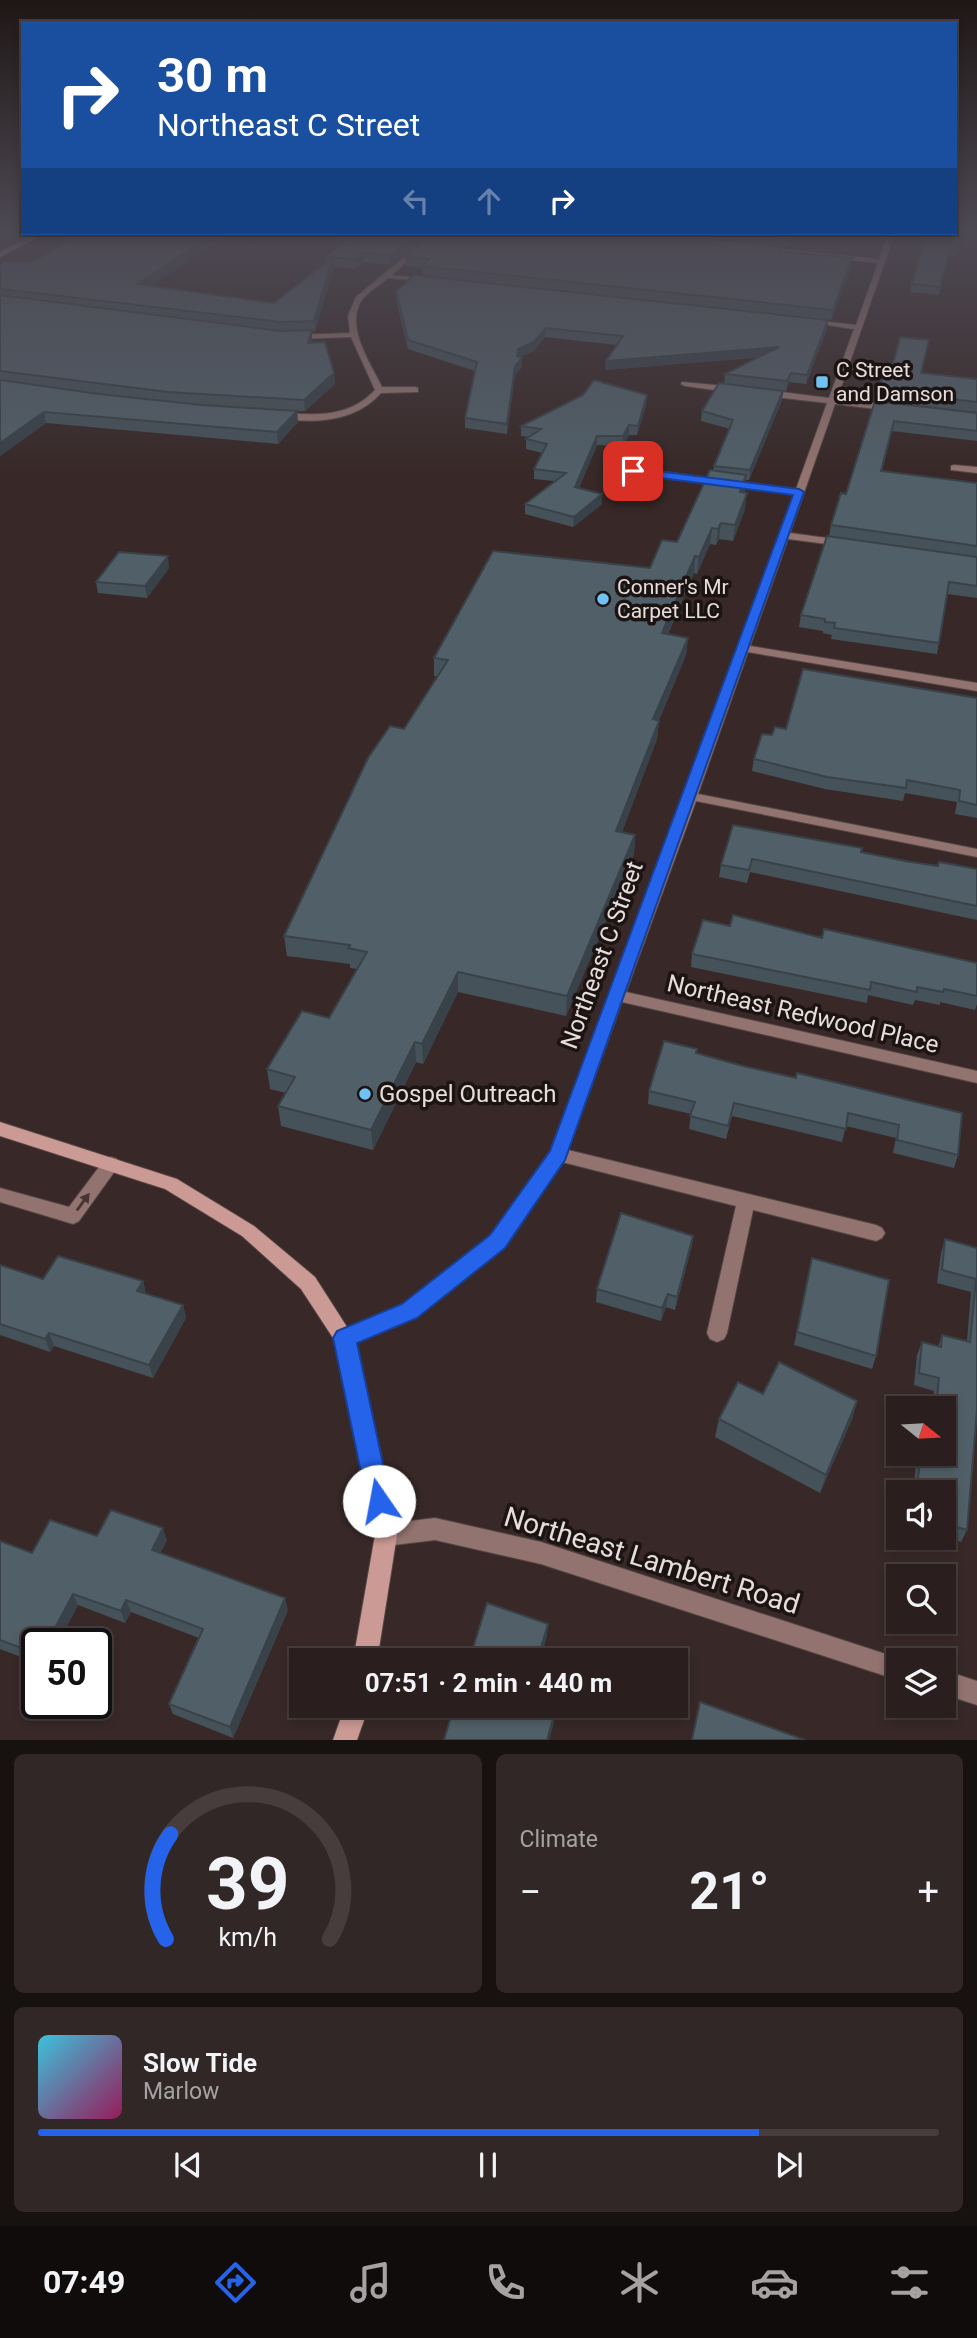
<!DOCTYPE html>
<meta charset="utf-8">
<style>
:root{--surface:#2a1f1e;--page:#322727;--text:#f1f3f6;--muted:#a5a2a4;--line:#463d3c;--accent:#2563eb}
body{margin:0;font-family:Roboto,sans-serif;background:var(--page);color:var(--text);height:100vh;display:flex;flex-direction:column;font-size:26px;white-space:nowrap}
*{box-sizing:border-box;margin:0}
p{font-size:23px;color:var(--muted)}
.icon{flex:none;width:38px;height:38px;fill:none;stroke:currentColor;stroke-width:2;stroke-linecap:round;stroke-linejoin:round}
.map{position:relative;height:1740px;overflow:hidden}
.sheet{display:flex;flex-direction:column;gap:14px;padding:14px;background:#171110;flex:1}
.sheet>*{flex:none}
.hud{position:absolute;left:21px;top:21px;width:936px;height:214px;border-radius:0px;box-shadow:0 4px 10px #0003,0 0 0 2px var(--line);background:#1a4fa0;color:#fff;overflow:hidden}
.needle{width:46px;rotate:108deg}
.tools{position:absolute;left:886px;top:1396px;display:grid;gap:14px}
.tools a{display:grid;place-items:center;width:70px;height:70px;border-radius:0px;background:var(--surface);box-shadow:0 4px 10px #0003,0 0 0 2px var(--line);font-size:35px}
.speed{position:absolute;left:21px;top:1628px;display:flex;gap:14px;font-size:35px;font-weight:700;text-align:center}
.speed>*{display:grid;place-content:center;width:91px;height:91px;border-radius:50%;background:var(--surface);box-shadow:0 4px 10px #0003,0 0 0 2px var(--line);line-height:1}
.speed .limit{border:4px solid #111;border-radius:10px;background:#fff;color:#111}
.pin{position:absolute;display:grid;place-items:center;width:60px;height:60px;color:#fff;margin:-30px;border-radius:14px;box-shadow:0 4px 10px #0006}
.me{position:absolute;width:77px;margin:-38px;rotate:348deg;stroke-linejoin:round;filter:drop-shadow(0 0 5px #0008)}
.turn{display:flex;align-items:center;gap:24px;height:147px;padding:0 21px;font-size:32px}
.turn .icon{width:91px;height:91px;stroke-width:2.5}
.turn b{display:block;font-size:49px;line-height:60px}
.lanes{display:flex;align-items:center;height:66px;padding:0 21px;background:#0003;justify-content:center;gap:35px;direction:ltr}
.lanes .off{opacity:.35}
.big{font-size:52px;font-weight:700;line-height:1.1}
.sheet .widget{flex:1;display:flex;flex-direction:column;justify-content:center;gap:10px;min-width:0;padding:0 24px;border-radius:10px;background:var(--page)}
.sheet .dial{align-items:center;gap:0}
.dial svg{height:182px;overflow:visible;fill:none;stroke:var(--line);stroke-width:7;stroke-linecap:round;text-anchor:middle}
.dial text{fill:var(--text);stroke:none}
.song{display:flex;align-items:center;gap:21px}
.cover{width:84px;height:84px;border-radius:10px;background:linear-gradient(135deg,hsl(190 70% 55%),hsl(330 70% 35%))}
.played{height:7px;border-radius:4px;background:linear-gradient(90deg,var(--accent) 80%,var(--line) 80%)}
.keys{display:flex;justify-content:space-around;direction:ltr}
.heat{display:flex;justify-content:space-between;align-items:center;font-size:38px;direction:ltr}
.sheet .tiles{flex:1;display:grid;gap:14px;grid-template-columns:1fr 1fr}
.widget:last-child{grid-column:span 2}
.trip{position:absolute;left:289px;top:1648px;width:399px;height:70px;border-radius:0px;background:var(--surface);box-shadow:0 4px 10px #0003,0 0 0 2px var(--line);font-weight:700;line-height:70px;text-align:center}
.menu{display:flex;height:112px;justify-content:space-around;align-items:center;background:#110c0c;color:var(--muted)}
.menu .icon{width:49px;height:49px}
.menu .selected{color:var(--accent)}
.menu b{font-size:32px;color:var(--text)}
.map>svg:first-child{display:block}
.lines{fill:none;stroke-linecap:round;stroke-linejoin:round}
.minor-casing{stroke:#544645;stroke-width:2}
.secondary-casing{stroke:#544645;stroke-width:2}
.minor{fill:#92736f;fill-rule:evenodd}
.secondary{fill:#cb9a94;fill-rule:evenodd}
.wall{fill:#465259}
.shaded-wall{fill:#394249}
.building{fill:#515f68;stroke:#394249;stroke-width:2}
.oneway{fill:#453533}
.route{fill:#2563eb;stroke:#184099;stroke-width:2}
.poi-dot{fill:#70c1f4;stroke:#1b1413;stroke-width:2.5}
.labels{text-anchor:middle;stroke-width:7;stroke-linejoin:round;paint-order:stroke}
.far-poi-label{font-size:21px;fill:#e7dddb;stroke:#1b1413;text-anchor:start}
.street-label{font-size:24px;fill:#e7dddb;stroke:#1b1413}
.poi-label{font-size:24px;fill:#e7dddb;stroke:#1b1413;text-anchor:start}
.near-street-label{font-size:28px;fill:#e7dddb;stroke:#1b1413}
</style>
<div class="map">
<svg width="977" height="1740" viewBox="0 0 977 1740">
<rect width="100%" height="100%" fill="#382928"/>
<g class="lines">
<defs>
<path id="minor" d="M433 233H440L392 275 429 279 431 282 388 278C380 285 368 292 362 300 344 326 371 364 382 387H415L418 388V392L381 393C355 422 314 424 277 418L276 416 280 413C316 415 349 418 375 390L351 337 293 339 289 337 293 335 350 333 348 316 356 297Z
M889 233H895L837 399 892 405 896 408 892 411 835 404 790 533 842 540 847 543 842 546 788 539 750 646 977 683V691L748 652 698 794 977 849V857L696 801 626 992 977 1071V1083L622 1002 568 1150 876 1225 882 1228 885 1233 882 1238 876 1241 753 1210 727 1333 724 1339 717 1342 710 1339 707 1333 736 1206 562 1162 504 1246 417 1317 344 1347 337 1344 334 1338 337 1332 403 1305 492 1236 550 1151 684 796 794 494 633 474 628 471 633 468 796 489 827 403 766 396 762 393 766 390 829 398 854 329 807 322 811 320 856 325 878 263 761 250 764 248 879 259Z
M682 382 736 387 740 390 736 393 685 386 681 384Z
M954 465 977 467V473L951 470V466Z
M111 1157 117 1159 120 1164 79 1221 73 1224 0 1202V1188L69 1207 105 1159Z
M435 1518 541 1542 907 1661H898V1680L541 1564 435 1540 386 1546 378 1543 375 1535 378 1527 386 1524Z
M943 1670 977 1681V1705L943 1694Z"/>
<path id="secondary" d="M38 233H46L0 257V252Z
M0 1122 177 1179 254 1226 315 1277 354 1338 397 1535 377 1661H353L375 1535 335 1341 301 1289 242 1236 165 1189 0 1136Z
M345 1706H369L357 1740H333Z"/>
</defs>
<use href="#minor" class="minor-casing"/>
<use href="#secondary" class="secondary-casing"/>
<use href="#minor" class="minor"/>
<use href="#secondary" class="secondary"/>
</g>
<path class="wall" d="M962 230 955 257H948L939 295 910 292 912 284Z
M429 233 391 265 364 262 356 269 334 267 315 331 312 332V343L334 373 335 384 305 411H297L298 422 278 444 46 423 0 456V266L274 303 326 263 325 257 336 247V239Z
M434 233H793L785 247H782L781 252 851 268 831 320 423 276 422 268 406 266V257Z
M396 291 827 329 806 384 789 382 786 391 724 384 725 374 758 357 605 370 606 361 617 345 545 337 534 351 520 357 522 358V367L515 375 507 434 465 428V418L475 371 408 349 396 299Z
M921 373 977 379V412L876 401 878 391Z
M782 400 749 480H746L744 492 745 509 733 541 719 539 716 545 710 544 697 574 694 573 668 634 688 638 686 655 659 720 657 739 622 832 635 835 634 854 566 1016 458 992 423 1064 416 1062 373 1150 281 1126 278 1106 286 1093 270 1089 267 1069 329 1018 357 969 350 968V964L287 956 284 936 438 676H434V658L650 568 677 542 713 471 714 466 730 429 701 421 702 411Z
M875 401 977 413V441L892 431 882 471 977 483V598L947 594 937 654 831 639 832 635 823 633V631L799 627 801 615 829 536 831 525 846 494Z
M646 405 637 435H629L623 446 597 445 579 488 602 504 573 527 525 514V504L554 481 534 479V469L543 453 526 449V439L529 437 521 436V426Z
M169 568 147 598 98 593 96 582Z
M977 698V818L955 814 957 802 905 793 903 801 825 789 752 771 754 759 772 735 786 729Z
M733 825 861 852 937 866 939 862 977 869V920L750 872 747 883 719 877 721 865Z
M822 938 977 963V1004L975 1010 940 1002V1005L915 1000 913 1005 868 995 867 1003 691 967 692 954Z
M697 1049V1053L743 1066 796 1078 797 1073 958 1155 954 1168 893 1153 896 1138 846 1126 842 1142 732 1116 726 1139 689 1129 691 1114 648 1104 649 1091Z
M693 1236 691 1249 675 1310 666 1307 661 1321 596 1302 597 1289Z
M945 1239 977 1248V1424H976L967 1530 961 1542 943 1536V1493H913L917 1454H943V1409H932L934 1391 914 1385 917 1355 922 1342 938 1347 942 1335 967 1341 971 1292 937 1283 941 1253Z
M812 1258 876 1356 872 1369 794 1345Z
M0 1265 43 1279 143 1281 146 1294 183 1305 186 1318 153 1378 54 1346 50 1352 0 1335Z
M763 1394 857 1401 852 1419 820 1493 715 1437 719 1419Z
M97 1536 167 1540 160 1553 288 1610 233 1738 173 1714 169 1704 199 1638 131 1612 125 1623 78 1605 58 1643H37V1663L0 1649V1541L32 1553Z"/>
<path class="shaded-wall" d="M215 233H230L140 294 138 284Z
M418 233H429L391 265 390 256Z
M789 233H793L785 247 786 238Z
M364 253V262L356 269 355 259Z
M333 257 334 267 315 331 314 321Z
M852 258 851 268 831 320 833 310Z
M828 320 827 329 806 384 807 375Z
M546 328 545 337 534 351 517 358H522V367L515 375 507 434V424L518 349Z
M312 330V341L309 354 308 343Z
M779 347 778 356 605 370 606 361Z
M334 373 335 384 305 411 304 400Z
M791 373 789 382 786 391 787 381Z
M783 391 782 400 749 480 750 470Z
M647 395 646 405 637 435 638 426Z
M297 411 298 422 278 444 277 432Z
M44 412 46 423 0 456V443Z
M629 425V435L623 446V436Z
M597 436V445L575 497V487Z
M746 475 745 491 738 508 740 492Z
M747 493 745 509 733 541 735 525Z
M602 494V504L573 527 574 517Z
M721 523 719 539 716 545 718 529Z
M712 528 710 544 697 574 699 557Z
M168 556 169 568 147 598 145 586Z
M695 556 694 573 660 651 662 633Z
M688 638 686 655 651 738 653 719Z
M659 721 657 739 615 850 616 831Z
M635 835 634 854 566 1016 567 996Z
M458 972V992L423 1064 422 1044Z
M415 1042 416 1062 373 1150 371 1130Z
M693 1236 691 1249 675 1310 677 1297Z
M143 1281 146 1294 137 1291Z
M668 1294 666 1307 661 1321 662 1308Z
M183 1305 186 1318 153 1378 149 1365Z
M49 1333 54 1346 50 1352 45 1339Z
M857 1401 852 1419 820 1493 826 1475Z
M163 1528 167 1540 156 1562 152 1550Z
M73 1594 78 1605 58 1643H47Z
M285 1598 288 1610 233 1738 230 1727Z
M126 1600 131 1612 125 1623 121 1611Z
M548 1624 547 1636 540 1661H537Z
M555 1712 554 1723 549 1740H547Z"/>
<path class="building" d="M956 230H962L957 249H950L940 287 912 284 927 233H956Z
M84 233H215L138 284 274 303 333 257 314 321 281 322 0 289V266L2 262H32Z
M344 233H418L390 256 364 253 355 259 325 257 345 240 336 239Z
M434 233H649L782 246 779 251 852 258 833 310 422 266 430 259 406 257Z
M729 233H789L786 238Z
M414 275 828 320 807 375 791 373 787 381 725 374 779 347 606 361 623 336 546 328 534 342 518 349 517 356 522 358 515 366 507 424 465 418 477 362 408 340 396 291Z
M0 295 281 331 312 330 308 343 325 342 334 373 304 400 168 392 0 371Z
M900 337 929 340 921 373 977 379V402L878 391 887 363 893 364Z
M0 380 99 394 202 405 297 411 277 432 44 412 0 443Z
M594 380 647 395 638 426 629 425 623 436H597L575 487 602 494 574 517 525 504 566 473 534 469 547 444 526 439 541 429 521 426 583 395Z
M719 383 783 391 750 470 714 466 733 420 702 411Z
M875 401 977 413V431L894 421 881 471 977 483V546L831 525 841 493 846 494Z
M710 470 746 475 740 492 747 493 735 525 721 523 718 529 712 528 699 557 695 556 662 633 688 638 653 719 659 721 616 831 635 835 567 996 458 972 422 1044 415 1042 371 1130 278 1106 295 1077 267 1069 302 1011 329 1018 367 952 348 948 350 945 284 936 368 758 390 726 404 729 448 660 434 658 493 551 650 568 662 540 677 542Z
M827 536 977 557V586L949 582 939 643 834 628 835 623 825 622V619L801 615Z
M119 552 168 556 145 586 96 582Z
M803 669 977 698V805L959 801 960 790 907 780 906 788 827 777 754 759 762 734 772 735 775 727 786 729Z
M733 825 862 848 861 852 905 861 938 866 939 862 977 869V906L752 859 749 870 721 865Z
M733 915 822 938 824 929 977 963V996L944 989 943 992 917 987V992L871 982 870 990 692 954 703 920 730 926Z
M664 1041 697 1049 696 1053 743 1066 796 1078 797 1073 962 1113 958 1155 897 1140 899 1125 848 1113 846 1129 734 1103 728 1126 690 1116 695 1102 649 1091Z
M621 1213 693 1236 677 1297 668 1294 662 1308 597 1289Z
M945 1239 977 1248V1410L967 1530 943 1523V1493H916L921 1454H943V1409H936L939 1378 919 1373 922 1342 941 1347 942 1335 970 1342 976 1279 942 1270Z
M58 1256 143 1281 137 1291 183 1305 149 1365 49 1333 45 1339 0 1324V1265L43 1279Z
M812 1258 889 1280 876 1356 797 1332Z
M779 1362 857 1401 826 1475 719 1419 738 1382 763 1394Z
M111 1510 163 1528 152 1550 285 1598 230 1727 169 1704 203 1629 126 1600 121 1611 73 1594 47 1643H37V1654L0 1640V1541L32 1553 50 1520 97 1536Z
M487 1603 548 1624 537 1661H469Z
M700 1702 805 1740H692Z
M454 1706H540L555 1712 547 1740H444Z"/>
<defs><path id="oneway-solid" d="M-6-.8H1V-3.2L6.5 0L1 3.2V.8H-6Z" transform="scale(1.75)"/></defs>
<use class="oneway" href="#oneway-solid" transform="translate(83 1202) rotate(-54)"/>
<linearGradient id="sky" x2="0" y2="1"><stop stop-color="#1f1716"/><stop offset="0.49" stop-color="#4d4953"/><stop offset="1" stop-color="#4d4953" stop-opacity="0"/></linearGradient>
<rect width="977" height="473" fill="url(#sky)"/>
<path class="route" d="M633 468 799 489 804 492 565 1160 505 1248 417 1318 357 1343 391 1501 388 1510 379 1513 370 1510 367 1501 333 1338 337 1331 402 1304 490 1235 550 1151 793 495 629 474V469Z"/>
<g class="poi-dot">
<rect x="815" y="375" width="14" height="14" rx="3.5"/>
<circle cx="603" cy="599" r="7"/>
<circle cx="365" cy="1094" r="7"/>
</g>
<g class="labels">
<g class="far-poi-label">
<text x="836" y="377">C Street<tspan x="836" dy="24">and Damson</tspan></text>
<text x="617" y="594">Conner's Mr<tspan x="617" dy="24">Carpet LLC</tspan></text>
</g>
<g class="street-label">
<text transform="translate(602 955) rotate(-70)" y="8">Northeast C Street</text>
<text transform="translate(803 1014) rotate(13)" y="8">Northeast Redwood Place</text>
</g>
<g class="poi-label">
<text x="379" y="1102">Gospel Outreach</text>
</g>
<g class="near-street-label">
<text transform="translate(652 1560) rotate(17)" y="10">Northeast Lambert Road</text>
</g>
</g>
</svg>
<div class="tools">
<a><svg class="needle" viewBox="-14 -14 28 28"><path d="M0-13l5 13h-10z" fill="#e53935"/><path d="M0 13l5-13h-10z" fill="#a5a2a4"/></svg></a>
<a><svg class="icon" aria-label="sound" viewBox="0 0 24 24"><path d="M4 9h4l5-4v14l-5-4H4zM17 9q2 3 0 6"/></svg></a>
<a><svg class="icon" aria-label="search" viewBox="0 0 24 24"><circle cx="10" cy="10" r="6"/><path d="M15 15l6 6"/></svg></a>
<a><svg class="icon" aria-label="layers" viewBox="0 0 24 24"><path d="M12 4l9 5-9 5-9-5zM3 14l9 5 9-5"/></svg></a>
</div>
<div class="speed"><div class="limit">50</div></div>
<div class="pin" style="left:633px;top:471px;background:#d93025"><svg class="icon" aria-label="arrive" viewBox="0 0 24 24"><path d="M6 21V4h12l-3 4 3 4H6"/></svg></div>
<svg class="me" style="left:379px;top:1501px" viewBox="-20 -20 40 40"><circle r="19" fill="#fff"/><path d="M0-13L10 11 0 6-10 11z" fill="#2563eb"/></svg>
<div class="trip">07:51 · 2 min · 440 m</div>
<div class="hud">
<div class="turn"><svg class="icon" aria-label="right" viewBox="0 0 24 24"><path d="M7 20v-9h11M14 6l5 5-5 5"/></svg><div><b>30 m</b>Northeast C Street</div></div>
<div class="lanes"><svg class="icon off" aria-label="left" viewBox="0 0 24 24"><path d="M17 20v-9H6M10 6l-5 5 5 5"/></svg><svg class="icon off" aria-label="ahead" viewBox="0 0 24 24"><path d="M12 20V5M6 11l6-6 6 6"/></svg><svg class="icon" aria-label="right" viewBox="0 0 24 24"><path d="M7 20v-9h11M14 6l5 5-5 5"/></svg></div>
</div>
</div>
<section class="sheet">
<div class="tiles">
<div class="widget dial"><svg viewBox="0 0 100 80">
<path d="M14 69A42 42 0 1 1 86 69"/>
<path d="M14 69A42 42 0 0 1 16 23" stroke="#2563eb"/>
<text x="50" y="56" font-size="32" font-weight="700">39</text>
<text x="50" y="72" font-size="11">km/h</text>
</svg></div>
<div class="widget"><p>Climate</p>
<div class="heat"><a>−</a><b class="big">21°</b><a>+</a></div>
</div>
<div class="widget">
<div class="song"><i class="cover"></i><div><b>Slow Tide</b><p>Marlow</p></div></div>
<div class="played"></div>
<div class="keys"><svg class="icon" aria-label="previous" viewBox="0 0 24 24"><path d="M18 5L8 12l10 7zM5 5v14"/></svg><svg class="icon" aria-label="pause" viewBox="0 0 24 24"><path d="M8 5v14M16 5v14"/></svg><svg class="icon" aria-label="next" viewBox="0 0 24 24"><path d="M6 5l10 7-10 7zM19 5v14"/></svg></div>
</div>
</div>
</section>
<nav class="menu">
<b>07:49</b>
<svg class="icon selected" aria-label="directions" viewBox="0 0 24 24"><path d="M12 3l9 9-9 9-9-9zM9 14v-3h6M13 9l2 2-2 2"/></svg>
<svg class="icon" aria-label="music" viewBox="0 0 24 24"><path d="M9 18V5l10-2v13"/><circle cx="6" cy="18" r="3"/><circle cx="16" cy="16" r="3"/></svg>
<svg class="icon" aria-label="phone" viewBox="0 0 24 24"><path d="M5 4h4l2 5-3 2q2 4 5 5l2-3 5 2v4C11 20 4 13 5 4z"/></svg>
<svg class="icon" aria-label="climate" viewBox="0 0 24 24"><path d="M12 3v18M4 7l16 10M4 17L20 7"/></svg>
<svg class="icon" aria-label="car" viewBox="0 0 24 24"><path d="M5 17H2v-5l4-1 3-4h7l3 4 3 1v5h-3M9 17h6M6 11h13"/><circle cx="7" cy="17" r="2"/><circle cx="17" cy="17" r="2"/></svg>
<svg class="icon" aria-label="filters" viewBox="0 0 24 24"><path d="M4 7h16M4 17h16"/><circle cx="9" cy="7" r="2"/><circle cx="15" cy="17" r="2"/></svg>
</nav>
